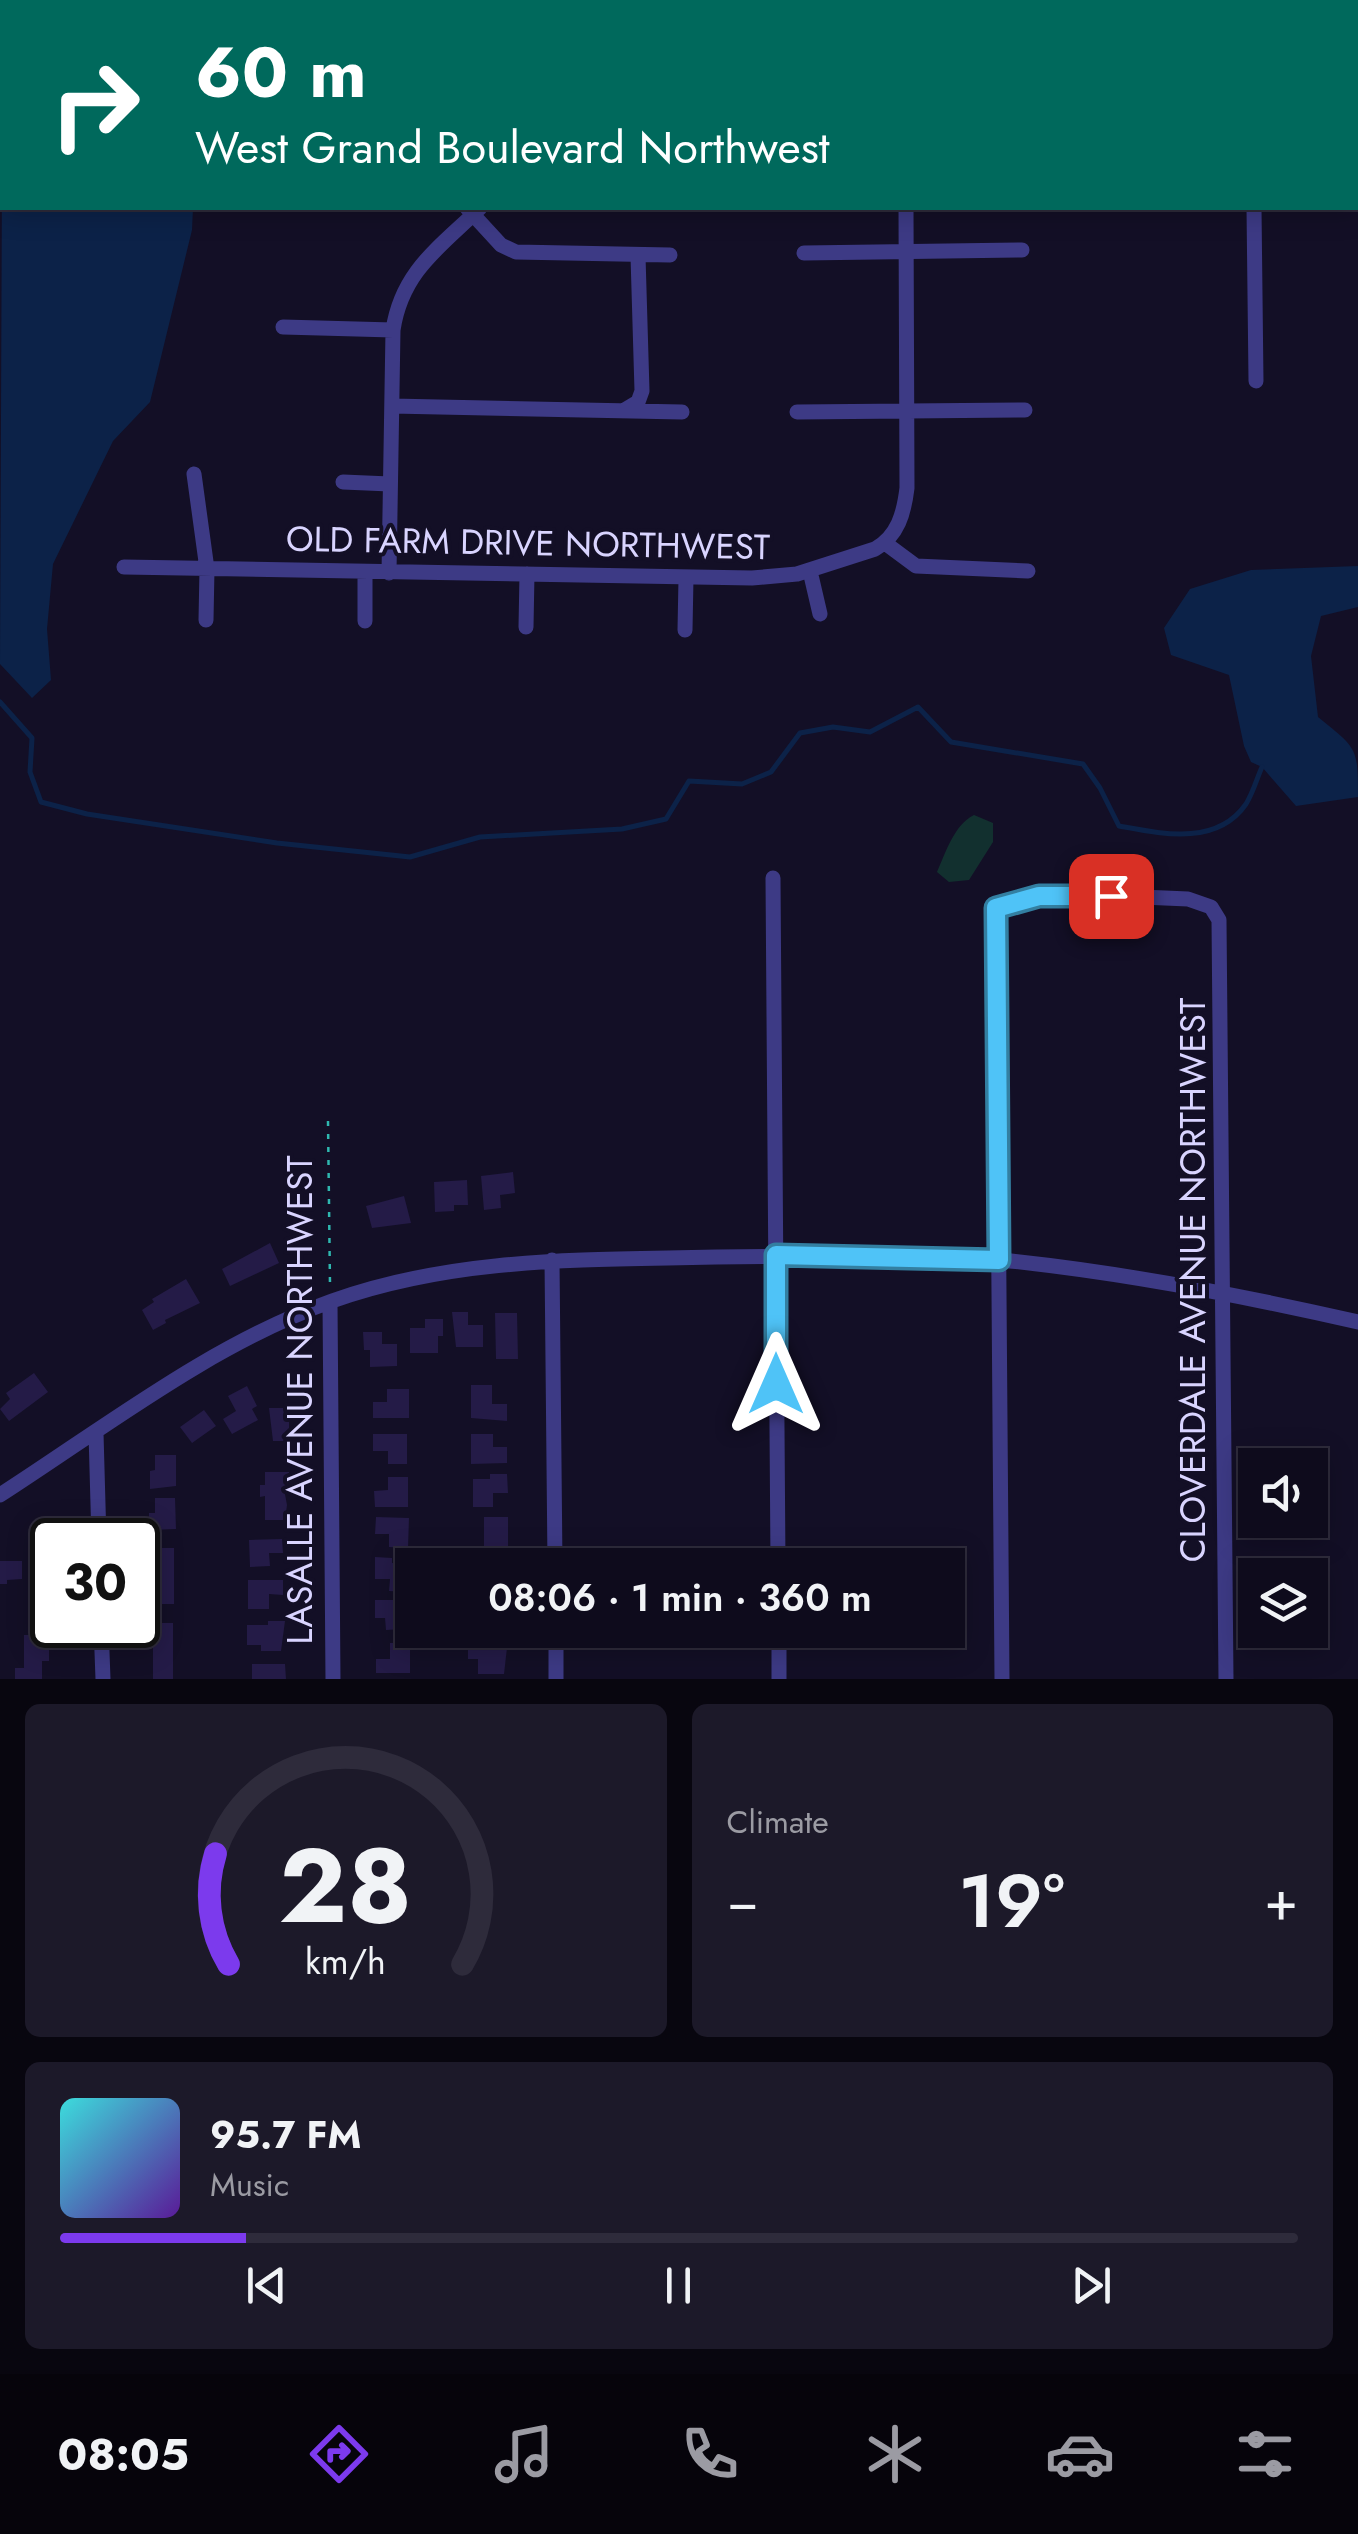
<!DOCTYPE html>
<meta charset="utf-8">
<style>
:root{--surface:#0e0b1c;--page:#1c1929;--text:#f1f3f6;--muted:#9b9ba3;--line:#2e2b3b;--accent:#7c3aed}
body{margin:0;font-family:Jost,sans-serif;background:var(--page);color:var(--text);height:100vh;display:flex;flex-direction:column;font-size:38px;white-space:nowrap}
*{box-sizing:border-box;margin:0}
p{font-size:32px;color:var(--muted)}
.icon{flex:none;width:55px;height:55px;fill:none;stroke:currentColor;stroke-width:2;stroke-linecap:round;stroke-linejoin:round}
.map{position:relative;height:1679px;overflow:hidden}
.panel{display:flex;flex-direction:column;gap:25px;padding:25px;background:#08060f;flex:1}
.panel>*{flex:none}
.top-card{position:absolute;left:0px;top:0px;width:1360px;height:210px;box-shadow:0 5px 25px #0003,0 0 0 2px var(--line);background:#00695c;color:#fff;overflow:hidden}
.tools{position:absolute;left:1238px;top:1448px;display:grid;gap:20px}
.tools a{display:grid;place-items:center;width:90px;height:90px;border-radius:0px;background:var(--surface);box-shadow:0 5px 25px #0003,0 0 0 2px var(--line);font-size:50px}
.speed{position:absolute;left:30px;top:1518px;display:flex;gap:20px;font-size:50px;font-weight:700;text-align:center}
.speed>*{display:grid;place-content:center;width:130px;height:130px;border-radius:50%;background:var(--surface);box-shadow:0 5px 25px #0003,0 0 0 2px var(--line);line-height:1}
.speed .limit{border:5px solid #111;border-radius:15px;background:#fff;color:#111}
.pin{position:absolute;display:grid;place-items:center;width:85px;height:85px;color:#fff;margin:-42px;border-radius:20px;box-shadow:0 5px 15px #0006}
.me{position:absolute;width:110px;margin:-55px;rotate:0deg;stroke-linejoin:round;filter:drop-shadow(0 0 8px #0008)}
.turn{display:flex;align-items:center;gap:35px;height:210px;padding:0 30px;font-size:45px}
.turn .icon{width:130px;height:130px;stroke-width:2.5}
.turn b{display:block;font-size:70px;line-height:85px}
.big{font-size:75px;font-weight:600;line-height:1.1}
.panel .tile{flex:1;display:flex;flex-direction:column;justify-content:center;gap:15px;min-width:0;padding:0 35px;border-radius:15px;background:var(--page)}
.panel .dial{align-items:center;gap:0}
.dial svg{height:260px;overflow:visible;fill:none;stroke:var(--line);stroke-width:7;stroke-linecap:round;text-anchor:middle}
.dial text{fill:var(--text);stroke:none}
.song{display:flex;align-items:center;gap:30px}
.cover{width:120px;height:120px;border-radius:15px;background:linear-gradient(135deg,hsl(180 70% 55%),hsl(270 70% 35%))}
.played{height:10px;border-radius:5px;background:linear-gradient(90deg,var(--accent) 15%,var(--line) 15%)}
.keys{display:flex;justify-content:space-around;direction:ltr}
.heat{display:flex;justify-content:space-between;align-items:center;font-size:55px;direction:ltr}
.panel .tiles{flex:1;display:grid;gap:25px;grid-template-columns:1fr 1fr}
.tile:last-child{grid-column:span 2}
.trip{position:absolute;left:395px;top:1548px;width:570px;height:100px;border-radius:0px;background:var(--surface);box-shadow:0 5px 25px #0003,0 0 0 2px var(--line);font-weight:600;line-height:100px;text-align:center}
.tab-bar{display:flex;height:160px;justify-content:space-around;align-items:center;background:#06040b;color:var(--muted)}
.tab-bar .icon{width:70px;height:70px}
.tab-bar .on{color:var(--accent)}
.tab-bar b{font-size:45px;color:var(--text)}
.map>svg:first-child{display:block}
.green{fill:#12302f}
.water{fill:#0c2248}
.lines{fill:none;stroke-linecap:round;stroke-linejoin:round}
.stream{stroke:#0c2248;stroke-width:5}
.building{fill:#241b47}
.path{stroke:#2fb8b0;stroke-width:2.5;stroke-dasharray:5 8;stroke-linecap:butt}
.street{stroke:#3d3a85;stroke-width:15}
.route-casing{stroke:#337fa1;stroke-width:25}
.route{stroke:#4fc3f7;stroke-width:18}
.labels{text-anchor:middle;stroke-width:8;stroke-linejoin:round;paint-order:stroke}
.street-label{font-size:35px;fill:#d9d4ff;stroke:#130f26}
</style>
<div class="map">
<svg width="1358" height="1679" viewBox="0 0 1358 1679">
<rect width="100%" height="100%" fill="#130f26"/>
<path class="green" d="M974 815 993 823V842L969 880 949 882 937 872C946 852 954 825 974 815Z"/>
<path class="water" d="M2 169V208H193L192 230 150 402 113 441 53 564 47 629 51 680 32 698 0 664Z
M1358 566V607L1321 616 1311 656 1318 717C1357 749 1358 746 1358 797L1296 806 1262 767 1251 762 1244 746 1229 675 1171 655 1164 628 1190 589 1251 570Z"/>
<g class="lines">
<path class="stream" d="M0 702 32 738 30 772 41 802 87 814 277 843 410 857 480 837 622 829 666 819 689 781 742 784 771 772 800 733 833 727 870 732 918 707 951 742 1083 764 1100 788 1119 826C1163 834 1217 846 1246 804 1253 793 1257 778 1262 767"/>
</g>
<path class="building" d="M513 1172 515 1193 500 1195 501 1208 484 1210 481 1176Z
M467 1180 468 1205H454V1211L435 1212 434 1182Z
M404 1196 411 1223 372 1228 366 1206Z
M270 1243 279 1263 230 1286 222 1269Z
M186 1279 200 1303 165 1320 166 1323 153 1330 142 1310 154 1302 152 1299Z
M452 1312H468V1325H483V1347H456Z
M495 1313H517L518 1359H496Z
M425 1319H443V1336H438V1353H410V1328H425Z
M363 1332H382V1344H397V1366L370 1367V1350H364Z
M34 1373 48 1392 9 1421 0 1409 10 1399 6 1393Z
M471 1385H492V1404H507V1421L471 1418Z
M247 1386 257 1406 252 1409 258 1420 232 1434 223 1419 236 1411 228 1396Z
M387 1389H409V1418H373V1402H387Z
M269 1408H289V1441H273Z
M204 1410 216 1426 192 1443 180 1427Z
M373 1434H407V1464H388V1451H373Z
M471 1434H493V1447H507V1463L471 1464Z
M155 1455H176V1486L150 1489V1471L155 1470Z
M265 1472H289V1489H284L287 1505 285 1520H265V1496L260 1497V1485H265Z
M490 1474H507L508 1493H493V1507H473V1479H490Z
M388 1477H408V1507H375L374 1491 388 1490Z
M155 1498H175L176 1529 149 1530V1513H155Z
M376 1517 409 1518 408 1548 389 1547V1534H375Z
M484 1517H508V1546L484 1547Z
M282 1539 283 1553H269L270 1566 250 1567 249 1540Z
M149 1548H174V1604H156V1580H152V1567H149Z
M375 1557 392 1558V1563L410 1564 409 1592 389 1591 390 1579H375Z
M0 1561H22V1579L7 1580V1584H0Z
M34 1561H52V1605H38V1590H34Z
M248 1580H283V1595L269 1594V1609H248Z
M375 1600H395V1607H404V1629L386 1630 385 1618H375Z
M268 1621H285L281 1651H261V1645H247V1625H268Z
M153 1623H173V1679H153Z
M24 1635H49V1661H42V1679H15V1668H24Z
M479 1639H508L504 1674H478V1659H468V1645H479Z
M390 1643H410V1673H376V1659H390Z
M252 1664H285L286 1679H252Z"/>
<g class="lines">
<path class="path" d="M328 1121 330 1285"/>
<path class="street" d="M557 0V2
M904 0V2
M1253 2V0
M467 208 501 245 516 252 670 255
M1254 208 1256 381
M804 253 1022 250
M283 327 393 330
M392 406 682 412
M623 411 638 402 642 391 638 256
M797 412 1025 410
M194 474 207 569 206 620
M343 482 390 484
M885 543 916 566 1028 571
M124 567 752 578 797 574 875 549C898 536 904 513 907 488L906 208
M810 571 820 614
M389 573 393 330C402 271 440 247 480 208
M365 621V572
M526 627 527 574
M685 630 686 578
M773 878 778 1565
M552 1260 555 1565
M330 1302 333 1679
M96 1433 99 1540
M0 1495C107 1426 212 1344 332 1301 442 1262 553 1260 668 1258 746 1256 824 1256 902 1258 935 1259 968 1257 1001 1260 1121 1272 1240 1295 1358 1322
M101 1625 103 1679
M556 1630V1679
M779 1630V1679
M1002 1679 996 908 1039 896 1072 894 1188 899 1211 907 1219 920 1226 1679"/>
</g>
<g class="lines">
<defs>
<path id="route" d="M776 1384V1255L999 1260 996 908 1039 896H1111"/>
</defs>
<use href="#route" class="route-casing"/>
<use href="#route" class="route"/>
</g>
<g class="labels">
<g class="street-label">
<text transform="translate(528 543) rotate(1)" y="12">OLD FARM DRIVE NORTHWEST</text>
<text transform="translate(1193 1280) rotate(-90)" y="12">CLOVERDALE AVENUE NORTHWEST</text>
<text transform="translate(300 1400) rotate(-90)" y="12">LASALLE AVENUE NORTHWEST</text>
</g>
</g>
</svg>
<div class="tools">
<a><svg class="icon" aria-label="sound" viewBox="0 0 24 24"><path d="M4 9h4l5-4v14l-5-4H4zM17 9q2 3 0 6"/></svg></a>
<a><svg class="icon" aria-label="layers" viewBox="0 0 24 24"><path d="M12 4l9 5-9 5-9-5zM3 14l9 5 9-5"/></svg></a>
</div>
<div class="speed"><div class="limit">30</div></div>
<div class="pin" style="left:1111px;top:896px;background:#d93025"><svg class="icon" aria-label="arrive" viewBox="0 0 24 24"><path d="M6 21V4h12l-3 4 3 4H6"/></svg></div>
<svg class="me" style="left:776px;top:1384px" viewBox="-20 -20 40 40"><path d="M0-17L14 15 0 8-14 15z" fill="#4fc3f7" stroke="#fff" stroke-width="4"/></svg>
<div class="trip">08:06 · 1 min · 360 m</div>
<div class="top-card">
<div class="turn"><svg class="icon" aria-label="right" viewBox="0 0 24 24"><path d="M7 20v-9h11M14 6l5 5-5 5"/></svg><div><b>60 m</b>West Grand Boulevard Northwest</div></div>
</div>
</div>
<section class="panel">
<div class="tiles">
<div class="tile dial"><svg viewBox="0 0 100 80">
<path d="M14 69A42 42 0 1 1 86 69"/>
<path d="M14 69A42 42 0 0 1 10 35" stroke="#7c3aed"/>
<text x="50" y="56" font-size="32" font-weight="700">28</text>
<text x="50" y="72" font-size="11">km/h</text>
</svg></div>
<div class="tile"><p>Climate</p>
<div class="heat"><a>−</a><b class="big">19°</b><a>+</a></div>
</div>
<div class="tile">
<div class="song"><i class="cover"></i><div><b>95.7 FM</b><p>Music</p></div></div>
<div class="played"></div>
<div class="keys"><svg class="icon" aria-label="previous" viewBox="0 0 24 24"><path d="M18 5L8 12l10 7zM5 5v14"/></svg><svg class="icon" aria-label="pause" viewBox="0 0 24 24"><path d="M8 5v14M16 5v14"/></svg><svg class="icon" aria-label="next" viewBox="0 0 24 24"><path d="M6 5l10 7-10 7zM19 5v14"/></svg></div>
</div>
</div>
</section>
<nav class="tab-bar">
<b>08:05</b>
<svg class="icon on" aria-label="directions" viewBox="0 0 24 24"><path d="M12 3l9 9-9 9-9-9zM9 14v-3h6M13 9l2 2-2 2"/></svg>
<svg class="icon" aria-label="music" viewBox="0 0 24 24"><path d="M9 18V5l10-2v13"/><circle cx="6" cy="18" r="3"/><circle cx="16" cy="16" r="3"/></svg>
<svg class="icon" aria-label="phone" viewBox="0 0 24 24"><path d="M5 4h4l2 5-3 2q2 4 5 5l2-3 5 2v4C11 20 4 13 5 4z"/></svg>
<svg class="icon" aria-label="climate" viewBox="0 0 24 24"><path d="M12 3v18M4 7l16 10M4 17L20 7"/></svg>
<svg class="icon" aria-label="car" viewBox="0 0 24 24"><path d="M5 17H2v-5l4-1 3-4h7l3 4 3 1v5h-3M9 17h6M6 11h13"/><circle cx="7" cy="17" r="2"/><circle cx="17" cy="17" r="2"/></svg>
<svg class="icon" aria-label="filters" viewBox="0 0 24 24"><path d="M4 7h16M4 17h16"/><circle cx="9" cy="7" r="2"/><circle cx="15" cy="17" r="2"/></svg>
</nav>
